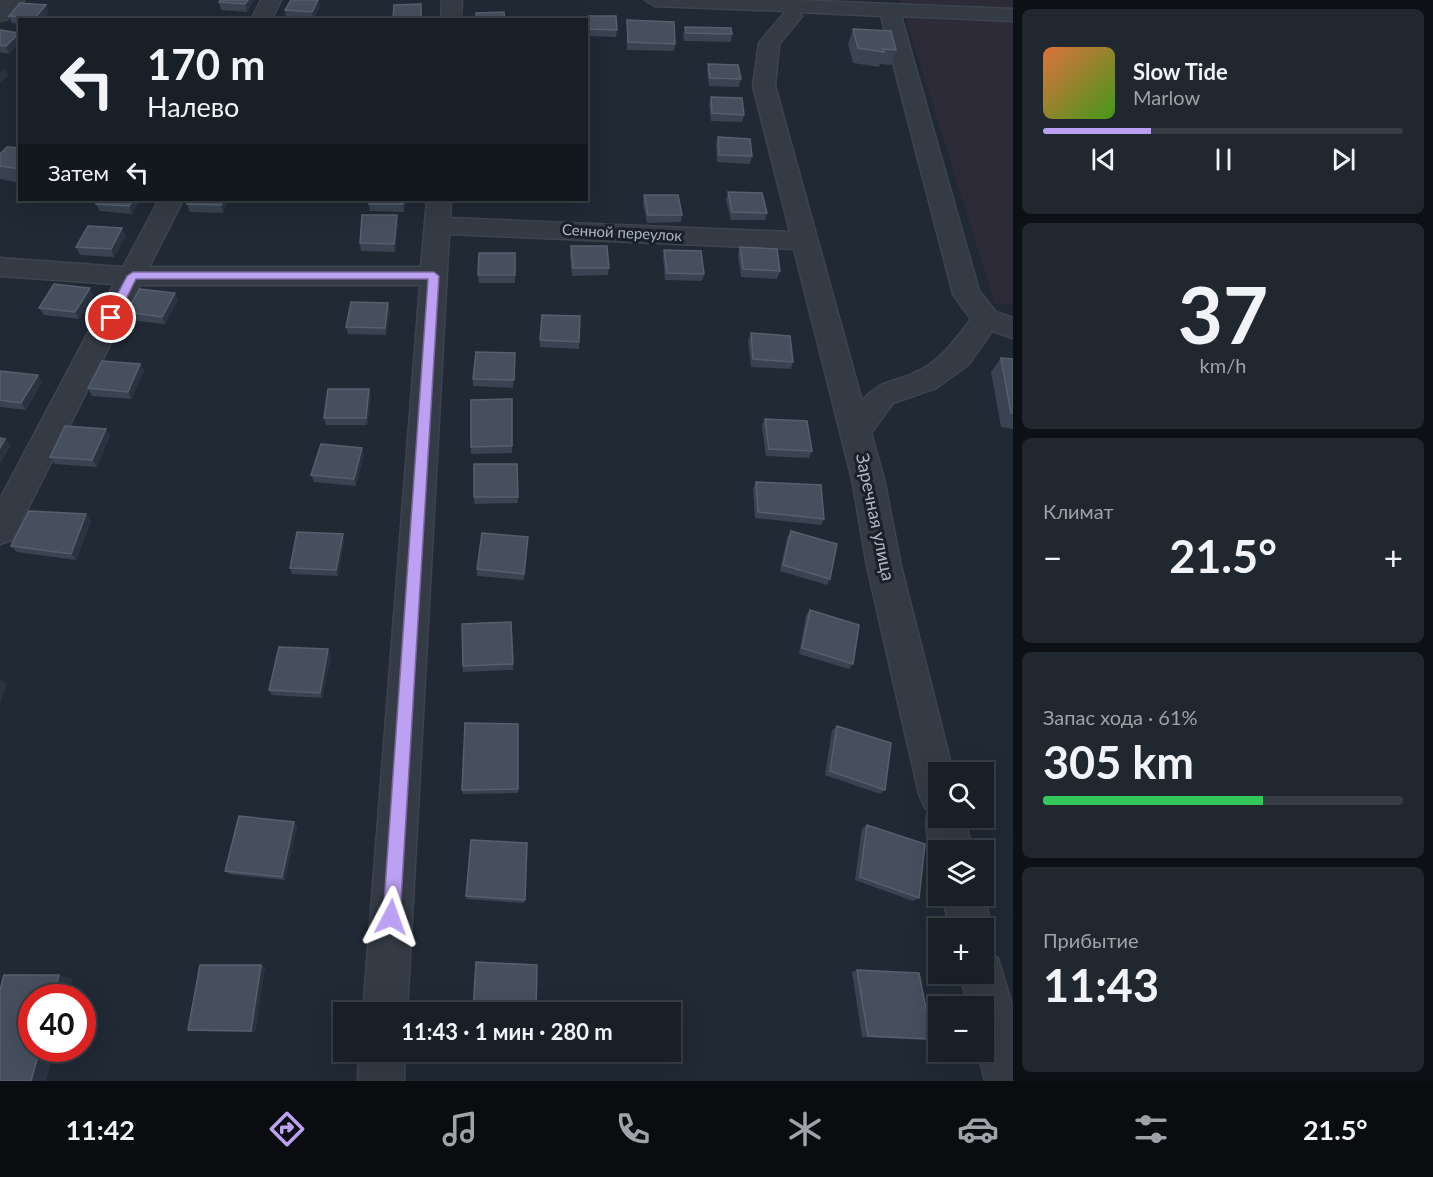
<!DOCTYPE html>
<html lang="ru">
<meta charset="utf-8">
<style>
:root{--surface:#181f27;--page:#21272f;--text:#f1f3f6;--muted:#9fa2a7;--line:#363d44;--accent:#bca0f2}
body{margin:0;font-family:Lato,sans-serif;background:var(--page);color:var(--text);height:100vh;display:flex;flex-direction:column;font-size:22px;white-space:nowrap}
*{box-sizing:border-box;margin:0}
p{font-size:20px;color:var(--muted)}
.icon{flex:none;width:33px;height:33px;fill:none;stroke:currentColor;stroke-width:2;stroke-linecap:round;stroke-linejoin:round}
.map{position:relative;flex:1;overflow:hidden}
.side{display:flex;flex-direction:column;gap:9px;padding:9px;background:#0d1115;width:420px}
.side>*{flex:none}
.top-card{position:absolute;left:18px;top:18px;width:570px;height:183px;border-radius:0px;box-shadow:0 6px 24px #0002,0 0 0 2px var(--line);background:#181f27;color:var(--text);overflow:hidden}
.buttons{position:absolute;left:928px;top:762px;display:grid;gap:12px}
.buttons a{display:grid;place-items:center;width:66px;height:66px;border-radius:0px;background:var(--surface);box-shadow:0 6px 24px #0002,0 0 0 2px var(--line);font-size:30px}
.speed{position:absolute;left:18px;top:984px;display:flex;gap:12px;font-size:30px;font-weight:700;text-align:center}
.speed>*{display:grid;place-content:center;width:78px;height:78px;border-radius:50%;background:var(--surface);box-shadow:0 6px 24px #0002,0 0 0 2px var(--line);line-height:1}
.speed .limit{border:9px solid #d22;background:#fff;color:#111}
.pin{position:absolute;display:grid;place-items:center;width:51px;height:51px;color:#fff;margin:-26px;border:3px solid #fff;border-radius:50%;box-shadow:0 2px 6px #0007}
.me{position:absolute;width:66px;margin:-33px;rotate:4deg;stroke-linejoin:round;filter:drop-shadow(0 0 4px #0008)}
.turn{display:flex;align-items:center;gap:21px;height:126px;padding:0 30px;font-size:27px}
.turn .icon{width:78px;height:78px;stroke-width:2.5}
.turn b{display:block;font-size:42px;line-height:51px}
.then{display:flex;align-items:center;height:57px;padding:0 30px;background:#0003;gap:12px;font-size:22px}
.big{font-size:45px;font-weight:700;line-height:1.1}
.side .widget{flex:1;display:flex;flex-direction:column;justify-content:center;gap:9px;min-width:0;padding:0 21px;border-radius:9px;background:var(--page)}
.side .dial{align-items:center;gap:0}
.dial b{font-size:78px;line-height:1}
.song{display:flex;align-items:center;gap:18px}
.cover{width:72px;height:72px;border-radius:9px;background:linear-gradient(135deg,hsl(20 70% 55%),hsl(100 70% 35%))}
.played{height:6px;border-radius:3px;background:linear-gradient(90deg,var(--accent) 30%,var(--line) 30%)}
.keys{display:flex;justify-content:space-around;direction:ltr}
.heat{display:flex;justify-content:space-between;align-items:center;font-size:33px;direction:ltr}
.charge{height:9px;border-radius:4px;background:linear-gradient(90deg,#34c759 61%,var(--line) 0)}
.trip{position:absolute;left:333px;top:1002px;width:348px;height:60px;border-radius:0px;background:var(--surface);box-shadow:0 6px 24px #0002,0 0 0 2px var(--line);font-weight:700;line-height:60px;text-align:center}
.menu{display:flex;height:96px;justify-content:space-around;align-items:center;background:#0a0c10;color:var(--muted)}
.menu .icon{width:42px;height:42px}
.menu .active{color:var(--accent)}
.menu b{font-size:27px;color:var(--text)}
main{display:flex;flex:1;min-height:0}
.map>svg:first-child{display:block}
.medical{fill:#2d2b37}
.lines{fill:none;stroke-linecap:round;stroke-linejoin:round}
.minor-casing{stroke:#3d444f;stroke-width:3}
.minor{fill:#343b45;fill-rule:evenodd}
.wall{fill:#394351}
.shaded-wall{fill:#2a3340}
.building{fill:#454f5d;stroke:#565f6d;stroke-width:1.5}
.route{fill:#bca0f2;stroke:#7a689d;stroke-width:1.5}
.labels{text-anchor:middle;stroke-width:6;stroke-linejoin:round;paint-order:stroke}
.far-street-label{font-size:15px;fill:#aeb6c2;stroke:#19202a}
.street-label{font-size:18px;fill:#aeb6c2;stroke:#19202a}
</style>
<main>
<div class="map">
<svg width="1013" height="1081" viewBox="0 0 1013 1081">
<rect width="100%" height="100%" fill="#202934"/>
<path class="medical" d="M900 0H1013V305L995 304Z"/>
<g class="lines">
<defs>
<path id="minor" d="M3 0H24L7 19 0 21V3Z
M261 0H281L271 20H251Z
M442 0H462L461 20H441Z
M645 0H792L1013 9V21L901 16 979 291 996 312 1013 318V338L992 331 969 364 936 388 893 403 871 433 884 479 901 566 953 772H939V818H965L972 850H939V865C930 852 922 825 929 809L925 808 919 794 867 566 852 479 794 249 449 234 407 1012H363L420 285H140L12 540 0 544V499L114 284 0 276V258L123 267 159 200H183L149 267H421L427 200H451L450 218 790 232 753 86 759 43 786 11 655 6ZM799 12 881 16 953 294 971 319C955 341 940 362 914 373 892 383 878 381 862 401L775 86 779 44 802 16Z
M942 896H984L992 928 986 943 984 944V928H950Z
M984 953 998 958 1013 1009V1081H985L978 1052H984V1006H968L960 974H984Z
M359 1052H405L404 1081H358Z"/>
</defs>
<use href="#minor" class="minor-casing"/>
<use href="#minor" class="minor"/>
</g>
<path class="wall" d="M254 0 247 12 221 10 219 2Z
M320 7 313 20 286 17 285 10Z
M49 12 43 20H20V24L12 23 9 16Z
M422 12 421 20H393V18Z
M589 16 617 30 616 37 588 36Z
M627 20 675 44 674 51 627 50Z
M685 27 732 34 731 42 684 41 683 34Z
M853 29 896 50 891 65 880 64 879 67 853 63 848 44Z
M0 30 20 33V43L9 54 0 52Z
M708 64 741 79 739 87 709 86 707 71Z
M711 97 744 115 742 122 711 121 709 105Z
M718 137 752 156 750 164 717 162 716 145Z
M20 148V183L0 179V154Z
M728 192 767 213 765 220H731L726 200Z
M644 195 682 215 681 222 647 223 643 203Z
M140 200 132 214 100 211 96 204Z
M189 200H228L223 213 190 212 187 204Z
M369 200H406L404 212 370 211 369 204Z
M397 215 398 222 395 252 361 251 360 243Z
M126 236 114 257 80 255 76 247Z
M571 246 609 268 608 275 572 276 570 254Z
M740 247 780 271 777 279 741 277 738 255Z
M664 250 704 274 702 281 665 280 663 258Z
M515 253V283H479L478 275Z
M93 295 79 319 44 315 39 308Z
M178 300 165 324 129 320 126 312Z
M390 310 386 335 348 334 346 327Z
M751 333 793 362 791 369 751 367 748 341Z
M540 340 579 342V349L540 347Z
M1001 358 1013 359V429L1001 427 991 372Z
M515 361 513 388 473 386V379Z
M140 364 144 371 131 399 92 396 88 388Z
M0 371 38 375 42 382 26 410 0 407Z
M369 389 371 396 367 425H326L324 418Z
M512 399V453L471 454V447Z
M765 419 812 451 809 458 766 456 762 426Z
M110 436 97 467 55 464 50 457Z
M364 455 356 486 314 482 311 475Z
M517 464 518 503 474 504V497Z
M756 482 824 519 821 525 755 518 753 489Z
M91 521 76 560 17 552 11 546Z
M791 531 830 579 827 585 780 571 787 537Z
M528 537 524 580 477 576V569Z
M344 540 338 576 292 574 290 568Z
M810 610 853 664 849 669 799 654 806 615Z
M328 649 331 655 322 698 272 695 269 690Z
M513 664V670L463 672V666Z
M518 724V793L463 794 462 790Z
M837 726 885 790 880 794 825 775 832 730Z
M294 822 297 826 285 880 229 874 225 871Z
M867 825 919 898 913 901 855 880 862 828Z
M527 843 524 903 467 899 466 896Z
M261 965 265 967 255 1032 193 1031 188 1030Z
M857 970 932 1039 925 1040 862 1037 852 972Z"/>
<path class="shaded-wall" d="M248 0H254L247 12 245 4Z
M319 0 320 7 313 20 312 12Z
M46 5 49 12 43 20H36L35 18Z
M19 33 20 43 9 54 6 46Z
M5 69 8 76 0 83V72Z
M133 200H140L132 214 129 206Z
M223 200H228L223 213 221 205Z
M404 200H406L404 212 403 204Z
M397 215 398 222 395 252 394 244Z
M122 228 126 236 114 257 111 249Z
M90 288 93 295 79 319 75 312Z
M175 293 178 300 165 324 162 317Z
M388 303 390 310 386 335 385 328Z
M140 364 144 371 131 399 128 392Z
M38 375 42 382 26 410 21 403Z
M369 389 371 396 367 425 366 418Z
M106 429 110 436 97 467 92 460Z
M5 439 11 446 0 464V448Z
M362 448 364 455 356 486 354 479Z
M86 514 91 521 76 560 71 554Z
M343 534 344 540 338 576 336 570Z
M328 649 331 655 322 698 320 693Z
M1 679 7 685 0 704V681Z
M294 822 297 826 285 880 282 877Z
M261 965 265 967 255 1032 251 1031Z
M59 975 73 979 68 998H53Z
M40 1048H55L46 1081H31Z"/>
<path class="building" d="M220 0H248L245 4 219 2Z
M291 0H318L312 12 285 10Z
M20 3 46 5 35 18 9 16Z
M421 4V17L393 18 394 5Z
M504 12 505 20H477L476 13Z
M589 16H616L617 30 589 29Z
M627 20 674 22 675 44 628 42Z
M685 27 731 28 732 34 686 33Z
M853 29 891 31 896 50 883 49 884 52 858 48Z
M0 30 19 33 6 46 0 45Z
M708 64 738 65 741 79 710 78Z
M711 97 742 98 744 115 712 113Z
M718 137 750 139 752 156 719 155Z
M7 147 20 148V169L0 166V154Z
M728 192 762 193 767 213 732 212Z
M644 195H678L682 215H648Z
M99 200H133L129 206 96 204Z
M189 200H223L221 205 187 204Z
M369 200H404L403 204H369Z
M362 215H397L394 244 360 243Z
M88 226 122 228 111 249 76 247Z
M571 246H607L609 268H573Z
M740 247 777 249 780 271 743 269Z
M664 250 701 251 704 274 667 273Z
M479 253H515V275H478Z
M54 284 90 288 75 312 39 308Z
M140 289 175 293 162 317 126 312Z
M351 302 388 303 385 328 346 327Z
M542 315 580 316 579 342 540 340Z
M751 333 790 336 793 362 753 359Z
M476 352 515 353 514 380 473 379Z
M1001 358 1013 359V413H1011Z
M102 361 140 364 128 392 88 388Z
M0 371 38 375 21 403 0 400Z
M328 389H369L366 418H324Z
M512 399V446L471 447V400Z
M765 419 807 421 812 451 769 449Z
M65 426 106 429 92 460 50 457Z
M0 438 5 439 0 448Z
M321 444 362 448 354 479 311 475Z
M474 464H517L518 497H474Z
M756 482 821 485 824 519 758 512Z
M29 511 86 514 71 554 11 546Z
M791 531 837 544 830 579 783 565Z
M297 532 343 534 336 570 290 568Z
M482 533 528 537 524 574 477 569Z
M810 610 859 625 853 664 802 648Z
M511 622 513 664 463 666 462 624Z
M279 647 328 649 320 693 269 690Z
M465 723 518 724V789L462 790Z
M837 726 891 743 885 790 830 771Z
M239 816 294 822 282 877 225 871Z
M867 825 925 844 919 898 860 877Z
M471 840 527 843 525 900 466 896Z
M476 962 537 965 536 1012H473Z
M200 965H261L251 1031 188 1030Z
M857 970 919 973 932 1039 868 1036Z
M4 975H59L53 998H32V1048H40L31 1081H0V990Z"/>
<path class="route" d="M133 272H434L439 276 400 917 398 924 391 926 385 924 383 917 428 279H136L115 321H107L105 318 127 276Z"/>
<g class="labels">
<g class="far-street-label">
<text transform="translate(622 233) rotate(3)" y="5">Сенной переулок</text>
</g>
<g class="street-label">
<text transform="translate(875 517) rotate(78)" y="6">Заречная улица</text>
</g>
</g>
</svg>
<div class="buttons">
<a><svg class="icon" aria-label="search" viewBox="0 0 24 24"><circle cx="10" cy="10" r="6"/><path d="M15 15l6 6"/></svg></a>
<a><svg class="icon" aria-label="layers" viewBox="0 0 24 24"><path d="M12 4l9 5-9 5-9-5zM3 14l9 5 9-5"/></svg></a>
<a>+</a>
<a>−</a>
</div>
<div class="speed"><div class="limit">40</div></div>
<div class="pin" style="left:111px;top:318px;background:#d93025"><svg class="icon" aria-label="arrive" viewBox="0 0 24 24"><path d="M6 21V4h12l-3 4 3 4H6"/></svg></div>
<svg class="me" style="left:391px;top:917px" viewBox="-20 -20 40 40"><path d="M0-17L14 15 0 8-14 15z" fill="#bca0f2" stroke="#fff" stroke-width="4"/></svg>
<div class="trip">11:43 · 1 мин · 280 m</div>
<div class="top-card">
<div class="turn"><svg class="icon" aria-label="left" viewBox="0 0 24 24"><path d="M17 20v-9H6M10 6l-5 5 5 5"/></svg><div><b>170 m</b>Налево</div></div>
<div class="then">Затем<svg class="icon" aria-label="left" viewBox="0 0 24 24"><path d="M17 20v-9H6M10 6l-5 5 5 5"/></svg></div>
</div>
</div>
<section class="side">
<div class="widget">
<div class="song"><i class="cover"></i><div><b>Slow Tide</b><p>Marlow</p></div></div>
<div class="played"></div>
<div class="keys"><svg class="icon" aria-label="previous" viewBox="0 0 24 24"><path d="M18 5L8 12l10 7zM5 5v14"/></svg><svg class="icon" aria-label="pause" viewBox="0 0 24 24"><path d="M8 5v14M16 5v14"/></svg><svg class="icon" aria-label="next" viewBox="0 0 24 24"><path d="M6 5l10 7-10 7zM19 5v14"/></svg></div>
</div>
<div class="widget dial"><b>37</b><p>km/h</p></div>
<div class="widget"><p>Климат</p>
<div class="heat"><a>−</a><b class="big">21.5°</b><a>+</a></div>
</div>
<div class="widget"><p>Запас хода · 61%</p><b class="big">305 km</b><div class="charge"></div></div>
<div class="widget"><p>Прибытие</p><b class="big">11:43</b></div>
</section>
</main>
<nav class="menu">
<b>11:42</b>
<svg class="icon active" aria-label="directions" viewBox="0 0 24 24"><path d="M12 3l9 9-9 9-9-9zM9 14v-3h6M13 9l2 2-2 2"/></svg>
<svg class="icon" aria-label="music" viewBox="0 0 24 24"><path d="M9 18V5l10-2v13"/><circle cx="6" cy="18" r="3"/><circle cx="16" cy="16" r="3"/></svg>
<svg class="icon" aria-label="phone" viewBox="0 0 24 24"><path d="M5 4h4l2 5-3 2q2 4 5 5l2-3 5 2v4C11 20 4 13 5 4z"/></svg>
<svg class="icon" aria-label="climate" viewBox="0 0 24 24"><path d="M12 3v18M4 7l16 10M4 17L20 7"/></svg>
<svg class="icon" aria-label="car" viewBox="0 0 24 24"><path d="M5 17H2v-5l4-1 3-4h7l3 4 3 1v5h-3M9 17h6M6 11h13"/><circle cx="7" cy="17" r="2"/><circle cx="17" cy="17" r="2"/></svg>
<svg class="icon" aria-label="filters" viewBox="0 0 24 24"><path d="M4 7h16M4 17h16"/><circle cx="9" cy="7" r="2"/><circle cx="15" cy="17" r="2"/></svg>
<b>21.5°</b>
</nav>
